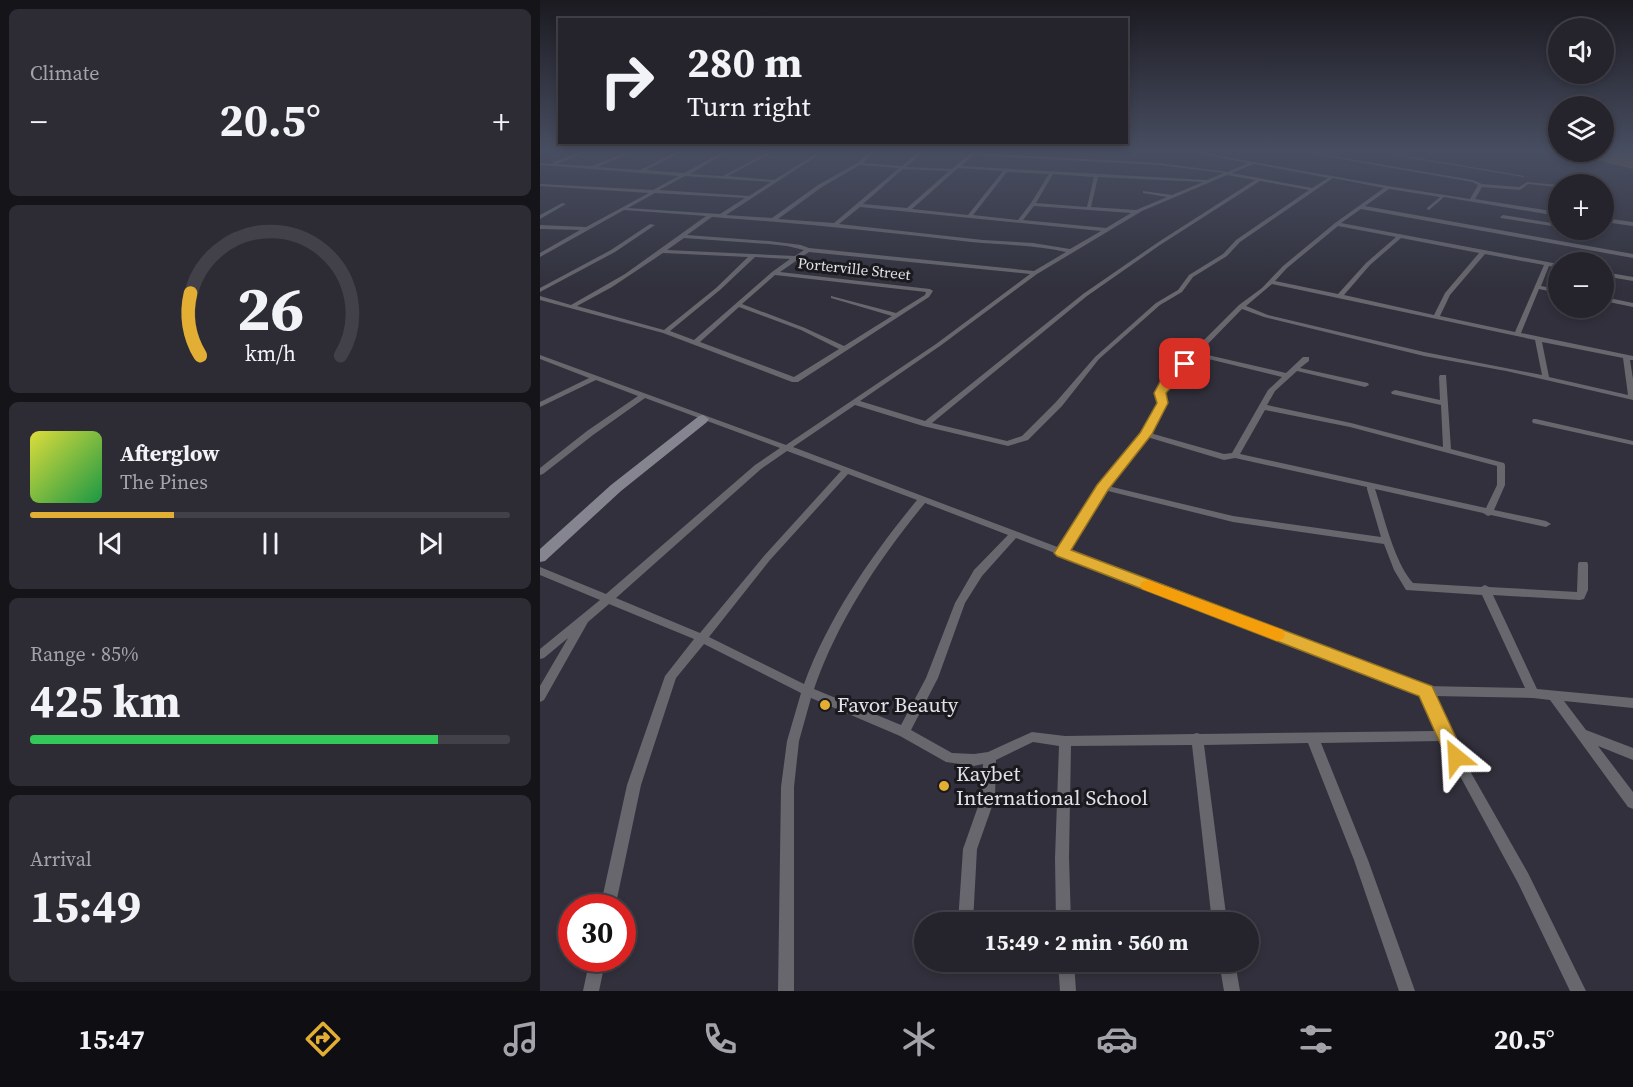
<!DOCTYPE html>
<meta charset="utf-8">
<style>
:root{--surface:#25242d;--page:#2d2c35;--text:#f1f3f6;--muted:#a3a4aa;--line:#424149;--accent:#e2ae34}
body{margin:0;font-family:"Source Serif 4",serif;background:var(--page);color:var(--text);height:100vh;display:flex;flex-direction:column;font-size:22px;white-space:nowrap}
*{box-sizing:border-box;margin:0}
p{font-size:20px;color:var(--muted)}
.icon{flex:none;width:33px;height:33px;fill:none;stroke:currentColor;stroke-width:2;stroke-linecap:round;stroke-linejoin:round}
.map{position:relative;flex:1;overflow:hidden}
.side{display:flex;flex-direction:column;gap:9px;padding:9px;background:#141419;width:540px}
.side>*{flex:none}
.banner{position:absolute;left:18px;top:18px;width:570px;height:126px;border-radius:0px;box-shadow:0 3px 9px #0003,0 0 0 2px var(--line);background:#25242d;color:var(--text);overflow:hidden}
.controls{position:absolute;left:1008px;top:18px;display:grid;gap:12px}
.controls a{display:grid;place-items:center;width:66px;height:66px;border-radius:50%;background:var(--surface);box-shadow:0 3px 9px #0003,0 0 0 2px var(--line);font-size:30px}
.speed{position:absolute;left:18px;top:894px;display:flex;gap:12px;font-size:30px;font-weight:700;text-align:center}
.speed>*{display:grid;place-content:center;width:78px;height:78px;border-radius:50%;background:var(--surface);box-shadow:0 3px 9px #0003,0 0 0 2px var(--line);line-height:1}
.speed .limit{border:9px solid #d22;background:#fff;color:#111}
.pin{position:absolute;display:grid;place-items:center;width:51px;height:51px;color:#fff;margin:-26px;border-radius:12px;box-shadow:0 3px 9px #0006}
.me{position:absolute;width:66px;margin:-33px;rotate:333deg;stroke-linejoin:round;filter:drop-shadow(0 0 4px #0008)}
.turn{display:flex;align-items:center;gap:21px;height:126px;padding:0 30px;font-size:27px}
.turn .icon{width:78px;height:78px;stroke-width:2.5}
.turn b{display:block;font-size:42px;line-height:51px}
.big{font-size:45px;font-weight:700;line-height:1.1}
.side .card{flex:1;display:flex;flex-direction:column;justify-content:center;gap:9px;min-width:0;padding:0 21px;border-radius:9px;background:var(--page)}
.side .dial{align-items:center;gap:0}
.dial svg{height:156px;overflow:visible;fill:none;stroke:var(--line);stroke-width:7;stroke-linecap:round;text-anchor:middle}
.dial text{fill:var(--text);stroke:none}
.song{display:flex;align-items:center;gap:18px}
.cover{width:72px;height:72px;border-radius:9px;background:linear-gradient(135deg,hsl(60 70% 55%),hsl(140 70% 35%))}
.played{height:6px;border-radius:3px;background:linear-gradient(90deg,var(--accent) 30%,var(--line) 30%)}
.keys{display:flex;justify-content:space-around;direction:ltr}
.heat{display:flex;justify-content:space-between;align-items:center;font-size:33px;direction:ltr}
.charge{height:9px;border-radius:4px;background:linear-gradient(90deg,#34c759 85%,var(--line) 0)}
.trip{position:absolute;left:374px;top:912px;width:345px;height:60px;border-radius:30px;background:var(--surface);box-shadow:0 3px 9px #0003,0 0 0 2px var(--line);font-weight:700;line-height:60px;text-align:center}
.menu{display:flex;height:96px;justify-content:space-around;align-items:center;background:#0f0e12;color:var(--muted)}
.menu .icon{width:42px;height:42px}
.menu .selected{color:var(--accent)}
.menu b{font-size:27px;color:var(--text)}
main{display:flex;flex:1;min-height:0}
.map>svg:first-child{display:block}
.water{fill:#70603f}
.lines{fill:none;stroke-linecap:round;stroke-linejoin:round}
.street{fill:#68676d;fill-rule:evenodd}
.secondary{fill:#85858f;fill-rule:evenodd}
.route{fill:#e2ae34;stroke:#937122;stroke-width:1.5}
.slow{fill:#f59e0b}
.poi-dot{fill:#e2ae34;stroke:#19191e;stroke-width:2}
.labels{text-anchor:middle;stroke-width:6;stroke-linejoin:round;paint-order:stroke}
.far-street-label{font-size:15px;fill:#e1e1e9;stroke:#19191e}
.near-poi-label{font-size:21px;fill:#e1e1e9;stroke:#19191e;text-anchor:start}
</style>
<main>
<section class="side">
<div class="card"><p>Climate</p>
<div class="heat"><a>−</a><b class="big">20.5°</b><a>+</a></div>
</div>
<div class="card dial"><svg viewBox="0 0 100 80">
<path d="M14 69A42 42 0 1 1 86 69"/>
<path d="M14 69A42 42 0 0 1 9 37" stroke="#e2ae34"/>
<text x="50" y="56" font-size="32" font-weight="700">26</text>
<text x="50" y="72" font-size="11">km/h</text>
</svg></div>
<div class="card">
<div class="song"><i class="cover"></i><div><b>Afterglow</b><p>The Pines</p></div></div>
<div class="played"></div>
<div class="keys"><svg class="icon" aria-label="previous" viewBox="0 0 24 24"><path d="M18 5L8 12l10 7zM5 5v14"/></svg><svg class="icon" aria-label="pause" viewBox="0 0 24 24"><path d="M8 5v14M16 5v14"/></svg><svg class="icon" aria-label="next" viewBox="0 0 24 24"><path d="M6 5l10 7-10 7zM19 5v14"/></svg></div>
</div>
<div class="card"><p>Range · 85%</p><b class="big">425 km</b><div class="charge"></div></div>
<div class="card"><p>Arrival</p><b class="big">15:49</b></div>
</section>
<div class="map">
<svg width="1093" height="991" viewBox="0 0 1093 991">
<rect width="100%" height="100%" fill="#31303c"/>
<path class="water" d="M1023 152H1093V169Z"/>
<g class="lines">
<path class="street" d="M41 152H46L17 164 52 166 87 152H92L58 167 100 170 137 152H141L106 170 144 173 183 152H187L150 174 183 176 229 152H233L188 176 234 180 279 152H283L186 215 232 218 278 185 317 163 330 152H334L323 163 362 166 379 152H383L366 167 412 169 432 152H436L435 153 618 163 688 172 708 163 651 152H658L848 186 930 199 938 185 932 182 761 152H768L933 180 942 184 979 187 987 182 1018 185V187L988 184 980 190 942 187 935 199 1018 212V216L904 197 889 210 887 209V208L900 197 849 189 825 206 1093 254V258L821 209 801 223 1018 264V268L1009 266 1001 286 1018 289V293L999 289 981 333 1093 356V360H1090L1093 379V400L966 371 884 356 724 317 702 309 659 353 746 373 763 357H769V361L760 368 828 383 829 385 825 387 757 371 735 391 727 405 811 423 903 447 901 405 852 394 851 392 855 390 900 400 899 377 900 375H906L911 449 964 463 965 465V485L954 510 1006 521 1011 524 1006 527 951 515 948 516 943 513 835 489C844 516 854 562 873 583L941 587 945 585 949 587 1037 592 1038 564 1039 562H1047L1048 564V590L1044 599 1040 600 953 595 997 689 1093 698V708L1024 701 1046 730 1093 748V760L1058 746 1093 792V809L1088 807 1010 700 993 698 893 696 909 734 988 873 1046 991H1030L978 883 901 741 781 743 828 860 875 991H859L814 860 768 743 664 745 687 922H672L652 745 531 746 529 858 531 922H516L515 858 519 746 493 742 456 760 455 798 437 849 433 922H418L423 849 441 798 443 764 434 766 406 762 360 736 271 698 259 741 254 787V991H238L241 787 247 741 261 693 164 644 136 678 101 785 75 908H60L87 785 125 676 154 639 69 604 48 622 4 700 0 702V686L28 638 4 658 0 659V649L60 600 0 575V567L66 594 215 465 240 448 105 398 53 435 3 474 0 475V468L47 431 98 396 56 380 0 407V402L49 378 0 359V355L246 445 396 344 490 274 269 252 240 272 390 289 393 291 389 297 258 382H252L123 333 0 300V296L31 305 85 274 166 216 84 210 0 257V253L40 230 0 229V225L46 227 109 193 0 186V184L113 190 139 176 0 165V163L13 164V162ZM433 155 618 165 684 173 667 180 421 166ZM714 164 788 178 772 188 692 173ZM320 165 359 168 294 223 238 219 282 187ZM418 168 463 171 428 215 372 209ZM363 169 409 171 367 208 323 204ZM467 172 509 174 491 203 478 220 433 215ZM513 174 554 177 547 207 496 203ZM687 175 715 180 617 243 543 294 385 421 320 401 400 346 497 274 602 211ZM145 176 231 182 209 196 119 190ZM558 177 663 182 632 195 603 191V193L627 197 596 210 551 207ZM793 178 844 188 795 223 743 266 722 288 699 305 622 382 616 393 618 403 601 433 559 485 520 548 253 447 315 405 383 426 468 446 488 440 522 406 559 359 620 305 642 292 653 277 687 256 700 242ZM720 181 769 190 696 240 683 254 649 275 638 290 616 303 555 357 516 402 482 436 467 441 392 423 547 296 620 245ZM115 193 205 198 180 214 88 208ZM494 206 591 213 566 228 483 220ZM320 207 561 231 530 249 493 243 443 240 299 224ZM172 217C258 223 345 232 431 242 463 245 495 245 526 252L494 271 269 248 261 245 229 241 147 235ZM798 226 856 237 826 263 798 294 735 281 747 268ZM144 238 229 244 247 246 264 250 255 256 127 250ZM861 238 939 253 905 293 894 315 804 295 830 265ZM123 253 208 257 176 288 124 330 37 306 72 287ZM945 254 1004 265 975 332 900 316 910 295ZM215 257 250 259 232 272 154 340 130 331 180 290ZM235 275 386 292 385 295 356 313 291 296V298L352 316 304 346 265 328 202 304ZM732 284 995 340 1002 375 884 352 728 315 706 306ZM199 307 261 330 299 349 254 377 160 342ZM1002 342 1083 358 1088 395 1009 377ZM656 356 742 377 728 390 692 453 684 454 610 433 626 403 624 393 628 385ZM725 410 810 427 957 466V485L946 508 700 454ZM607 437 684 460 695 458 827 487V489L841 537 693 516 568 486ZM247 451 301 471 224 556 160 633 76 598 221 469ZM308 474 377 500C332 555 289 616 264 684L169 637 230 560ZM564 490 693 522 844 544 854 570 866 590 942 595 985 688 885 686 528 551ZM385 503 468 535 434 570 415 603 386 678 361 725 274 689C298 620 339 559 385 503ZM476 538 880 694 896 731 660 734 657 733 653 734 525 736 492 732 448 752 434 754 412 753 371 730 398 678 425 603 442 576Z
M835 152H842L985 176 983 177Z
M22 203 26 204 0 219V215Z
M963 215 1018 224V227L961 218 960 217Z
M1064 218 1093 222V226L1064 222Z
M110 224 115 225 75 252 0 292V288L71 250Z
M1035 230H1046L1049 231 1046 233Z
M1064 272 1093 277V281L1064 276Z
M1064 297 1093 303V307L1064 301Z
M993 419H996L1093 441V445L993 423 992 421Z
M50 958H66L59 991H43Z
M518 962H534L536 991H520Z
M679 962H695L700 991H684Z"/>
<path class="secondary" d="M163 415 169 419 167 422 81 491 5 561 0 562V549L71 485 159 416Z"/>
</g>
<linearGradient id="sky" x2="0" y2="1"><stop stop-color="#1b1a21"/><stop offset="0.52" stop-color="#484e61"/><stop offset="1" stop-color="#484e61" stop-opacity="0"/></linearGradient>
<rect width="1093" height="290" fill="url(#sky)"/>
<path class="route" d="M645 361 651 364 626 393 628 403 612 434 568 490 531 550 892 686 925 757 922 763 916 765 909 763 879 696 517 556 514 553 557 485 600 433 617 403 614 393 620 382 641 362Z"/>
<path class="slow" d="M608 580 743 630 745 635 743 639 737 641 602 589 600 585 602 582Z"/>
<g class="poi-dot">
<circle cx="285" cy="705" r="6"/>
<circle cx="404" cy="786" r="6"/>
</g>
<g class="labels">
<g class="far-street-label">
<text transform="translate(314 269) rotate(6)" y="5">Porterville Street</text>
</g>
<g class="near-poi-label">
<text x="297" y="712">Favor Beauty</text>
<text x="416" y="781">Kaybet<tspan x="416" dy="24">International School</tspan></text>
</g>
</g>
</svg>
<div class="controls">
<a><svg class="icon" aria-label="sound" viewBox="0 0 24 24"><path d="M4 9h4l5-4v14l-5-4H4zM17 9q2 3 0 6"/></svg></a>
<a><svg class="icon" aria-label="layers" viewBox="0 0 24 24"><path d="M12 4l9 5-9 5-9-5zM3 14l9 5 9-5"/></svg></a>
<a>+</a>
<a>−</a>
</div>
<div class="speed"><div class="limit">30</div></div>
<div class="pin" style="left:645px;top:364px;background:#d93025"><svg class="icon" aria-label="arrive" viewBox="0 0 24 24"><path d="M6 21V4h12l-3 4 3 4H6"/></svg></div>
<svg class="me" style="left:916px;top:757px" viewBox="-20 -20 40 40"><path d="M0-17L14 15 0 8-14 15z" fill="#e2ae34" stroke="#fff" stroke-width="4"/></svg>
<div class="trip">15:49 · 2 min · 560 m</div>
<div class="banner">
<div class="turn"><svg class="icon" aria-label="right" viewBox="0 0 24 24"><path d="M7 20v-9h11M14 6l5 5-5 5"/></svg><div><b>280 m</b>Turn right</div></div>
</div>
</div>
</main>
<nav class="menu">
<b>15:47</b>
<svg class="icon selected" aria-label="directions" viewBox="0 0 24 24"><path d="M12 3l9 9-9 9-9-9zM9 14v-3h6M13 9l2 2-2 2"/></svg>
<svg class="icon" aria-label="music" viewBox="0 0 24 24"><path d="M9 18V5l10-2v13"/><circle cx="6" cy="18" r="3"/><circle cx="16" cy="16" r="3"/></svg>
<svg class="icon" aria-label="phone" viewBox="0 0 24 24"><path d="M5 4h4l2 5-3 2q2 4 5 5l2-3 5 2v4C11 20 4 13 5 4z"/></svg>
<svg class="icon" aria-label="climate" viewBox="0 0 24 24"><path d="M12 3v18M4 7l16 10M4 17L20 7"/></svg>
<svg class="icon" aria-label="car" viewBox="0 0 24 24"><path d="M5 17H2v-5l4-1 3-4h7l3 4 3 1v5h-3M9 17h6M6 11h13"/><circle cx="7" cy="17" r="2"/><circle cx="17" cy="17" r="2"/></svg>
<svg class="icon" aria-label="filters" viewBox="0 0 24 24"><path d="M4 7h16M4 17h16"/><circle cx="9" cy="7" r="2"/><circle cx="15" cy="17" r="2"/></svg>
<b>20.5°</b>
</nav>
